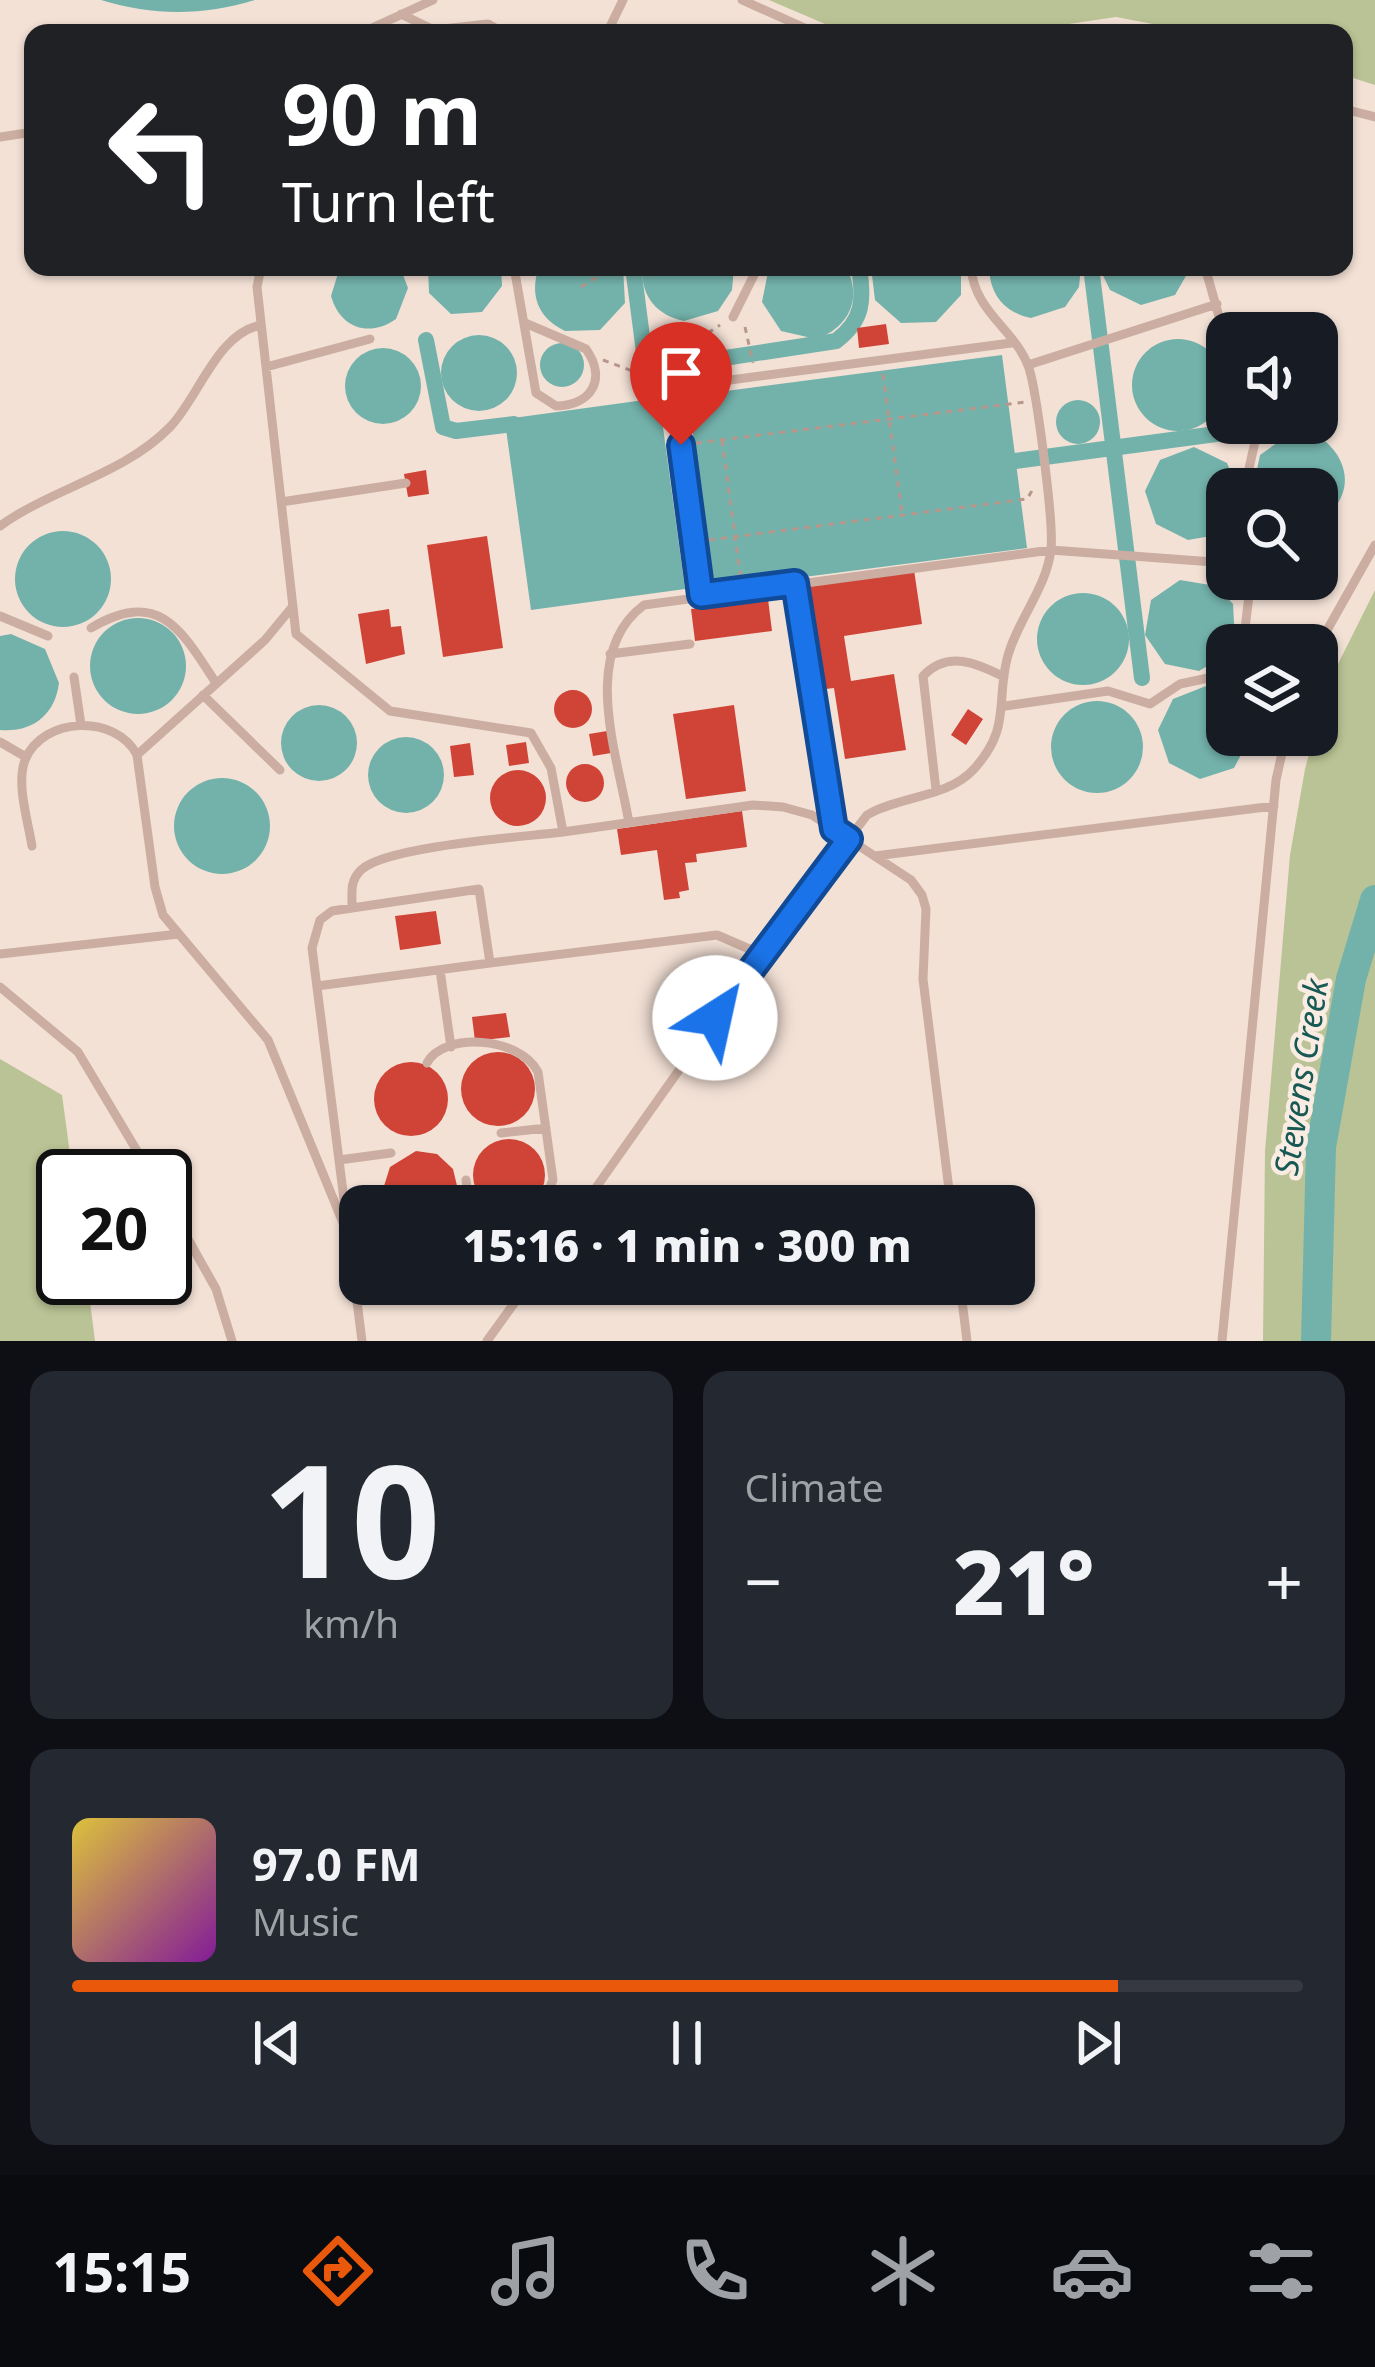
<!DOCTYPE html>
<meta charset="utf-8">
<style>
:root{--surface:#171b24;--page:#242831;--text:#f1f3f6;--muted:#9ea1a6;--line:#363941;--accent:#ea580c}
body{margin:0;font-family:"Noto Sans",sans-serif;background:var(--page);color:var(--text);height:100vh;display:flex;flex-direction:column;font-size:45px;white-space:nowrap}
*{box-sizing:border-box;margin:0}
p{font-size:39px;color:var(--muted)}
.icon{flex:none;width:66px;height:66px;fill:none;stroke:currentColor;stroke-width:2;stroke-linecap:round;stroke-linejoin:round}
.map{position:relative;height:1341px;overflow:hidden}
.panel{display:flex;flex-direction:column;gap:30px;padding:30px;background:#0d0f14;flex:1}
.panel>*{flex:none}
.banner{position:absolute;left:24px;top:24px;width:1329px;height:252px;border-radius:24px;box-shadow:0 3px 9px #0004;background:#202124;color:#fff;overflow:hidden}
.buttons{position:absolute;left:1206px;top:312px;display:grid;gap:24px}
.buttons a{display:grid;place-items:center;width:132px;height:132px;border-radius:24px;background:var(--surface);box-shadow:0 3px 9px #0004;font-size:60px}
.speed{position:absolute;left:36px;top:1149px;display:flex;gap:24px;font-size:60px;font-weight:700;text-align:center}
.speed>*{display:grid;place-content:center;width:156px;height:156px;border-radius:50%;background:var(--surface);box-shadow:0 3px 9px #0004;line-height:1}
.speed .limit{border:6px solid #111;border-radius:18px;background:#fff;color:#111}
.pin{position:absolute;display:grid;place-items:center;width:102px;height:102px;color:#fff;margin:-123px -51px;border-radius:50% 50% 50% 0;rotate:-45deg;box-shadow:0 0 12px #0007}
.pin .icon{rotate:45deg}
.me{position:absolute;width:132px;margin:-66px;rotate:35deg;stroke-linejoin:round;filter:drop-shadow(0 0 9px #0008)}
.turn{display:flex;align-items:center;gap:42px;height:252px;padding:0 60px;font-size:54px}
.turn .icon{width:156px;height:156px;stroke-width:2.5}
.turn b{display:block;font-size:84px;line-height:102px}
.big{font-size:90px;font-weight:800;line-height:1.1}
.panel .widget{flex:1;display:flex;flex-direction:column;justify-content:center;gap:18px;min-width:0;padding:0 42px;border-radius:24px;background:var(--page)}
.panel .dial{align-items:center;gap:0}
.dial b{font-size:156px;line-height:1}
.song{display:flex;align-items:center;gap:36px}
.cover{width:144px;height:144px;border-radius:18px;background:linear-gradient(135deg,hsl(50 70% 55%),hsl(290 70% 35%))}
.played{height:12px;border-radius:6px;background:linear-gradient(90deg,var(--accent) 85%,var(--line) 85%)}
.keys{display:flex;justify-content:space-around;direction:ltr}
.heat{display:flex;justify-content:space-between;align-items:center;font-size:66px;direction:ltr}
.panel .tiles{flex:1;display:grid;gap:30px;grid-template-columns:1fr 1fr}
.widget:last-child{grid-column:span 2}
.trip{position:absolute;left:339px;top:1185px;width:696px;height:120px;border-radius:24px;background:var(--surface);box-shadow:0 3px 9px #0004;font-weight:800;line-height:120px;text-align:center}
.tabs{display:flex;height:192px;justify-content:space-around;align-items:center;background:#090b0e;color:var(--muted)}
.tabs .icon{width:84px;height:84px}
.tabs .current{color:var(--accent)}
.tabs b{font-size:54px;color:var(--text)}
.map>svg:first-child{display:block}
.green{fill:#bac395}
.water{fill:#73b2ab}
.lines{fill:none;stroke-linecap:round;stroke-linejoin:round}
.canal{stroke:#73b2ab;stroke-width:16}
.river{stroke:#73b2ab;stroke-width:30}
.building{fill:#d04437}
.path{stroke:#b7978c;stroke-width:3;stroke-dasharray:6 6;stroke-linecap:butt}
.service{stroke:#cbaea1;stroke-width:9}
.path-bridge{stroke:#b7978c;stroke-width:3;stroke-dasharray:6 6;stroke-linecap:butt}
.route-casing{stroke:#114b97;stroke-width:30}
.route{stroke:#1a73e8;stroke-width:21}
.labels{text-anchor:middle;stroke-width:9;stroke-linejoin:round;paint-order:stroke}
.water-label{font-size:33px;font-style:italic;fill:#175953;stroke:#faece2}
</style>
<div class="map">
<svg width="1375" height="1341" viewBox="0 0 1375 1341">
<rect width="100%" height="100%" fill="#f3e1d6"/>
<path class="green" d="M769 0H1375V85L1344 75V33H1200L1116 17 1007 33H846Z
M1375 590V1341H1263L1265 1151 1290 855 1305 769 1328 684Z
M0 1059 62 1095 73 1176H63V1278H87L95 1341H0Z"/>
<path class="water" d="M101 0H255C203 16 153 16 101 0Z
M340 267H400L408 288 396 319C369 338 340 328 331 296Z
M428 267H501L502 286 482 312 451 314 429 293Z
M539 267H623L625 303 600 330 565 331C538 318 529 295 539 267Z
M642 267H734L732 290 718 311 684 321C656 315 641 296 642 267Z
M769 267H846C863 298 849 328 816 339L781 331 762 302Z
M871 267H961V295L936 322 901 323 875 300Z
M989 267H1081L1079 287 1065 307 1031 318C1004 312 990 295 989 267Z
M1099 267H1191L1175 295 1141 305 1110 290Z
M441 373a38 38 0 1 1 76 0a38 38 0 1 1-76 0Z
M1132 385a46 46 0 1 1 92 0a46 46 0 1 1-92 0Z
M540 365a22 22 0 1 1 44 0a22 22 0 1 1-44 0Z
M345 386a38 38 0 1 1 76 0a38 38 0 1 1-76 0Z
M1002 355 1027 548 713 589 688 396Z
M659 398 685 589 531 610 506 429 514 427 513 418Z
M1056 422a22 22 0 1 1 44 0a22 22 0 1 1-44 0Z
M1288 435 1325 441C1354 466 1351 502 1318 522L1317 489H1253L1260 455Z
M1194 447 1227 463 1238 489H1227V524L1211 536 1188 540 1156 524 1145 491 1160 460Z
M15 579a48 48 0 1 1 96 0a48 48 0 1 1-96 0Z
M1180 580 1216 586 1233 604 1235 641 1227 645V654L1199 671 1165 664 1145 635 1151 600Z
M1037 639a46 46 0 1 1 92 0a46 46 0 1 1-92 0Z
M90 666a48 48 0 1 1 96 0a48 48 0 1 1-96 0Z
M11 634 45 649 59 683C55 715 32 733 0 730V636Z
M1206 686 1227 692V735L1251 736 1234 768 1200 779 1169 763 1158 730 1173 699Z
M1051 747a46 46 0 1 1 92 0a46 46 0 1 1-92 0Z
M281 743a38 38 0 1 1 76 0a38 38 0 1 1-76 0Z
M368 775a38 38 0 1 1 76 0a38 38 0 1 1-76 0Z
M174 826a48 48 0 1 1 96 0a48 48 0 1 1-96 0Z"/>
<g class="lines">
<path class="canal" d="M633 267 650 399
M1091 267 1142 678
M426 340 443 427 456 431 514 424
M647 375 659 368 836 341C864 320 864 299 859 267
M1015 461 1231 432"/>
<path class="river" d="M1316 1341 1321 1147 1351 979 1375 900"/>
</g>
<path class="building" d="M886 324 889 344 859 348 857 328Z
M426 470 429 494 408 497 404 474Z
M487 536 503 648 443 657 427 545Z
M914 570 922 624 844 636 851 681 894 674 906 750 845 759 834 688 818 690 803 587Z
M768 599 772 631 695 641 691 609Z
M389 609 391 627 401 626 405 654 366 664 358 614Z
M554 709a19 19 0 1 1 38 0a19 19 0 1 1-38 0Z
M734 705 746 791 686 799 673 714Z
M968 709 983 719 966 745 951 735Z
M607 731 611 753 593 756 589 734Z
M526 742 529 763 509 766 506 745Z
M470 743 474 775 454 777 450 746Z
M566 783a19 19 0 1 1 38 0a19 19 0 1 1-38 0Z
M490 798a28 28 0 1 1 56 0a28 28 0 1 1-56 0Z
M742 811 747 847 696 854 697 862 685 863 689 890 679 892 680 898 664 900 657 850 621 855 617 829Z
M436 911 441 944 400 950 395 916Z
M506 1013 510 1037 475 1041 472 1017Z
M461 1089a37 37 0 1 1 74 0a37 37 0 1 1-74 0Z
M374 1099a37 37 0 1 1 74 0a37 37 0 1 1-74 0Z
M473 1175a36 36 0 1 1 72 0a36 36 0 1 1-72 0Z
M416 1151 437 1154 453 1169 458 1190 452 1206H389L384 1186 390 1167Z"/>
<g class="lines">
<path class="path" d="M684 267 690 276
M581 287 613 267
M745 327 753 363
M603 360 667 384
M648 373 720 325
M883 374 902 513
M696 443 1026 402
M709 540 1027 499 1033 489"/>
<path class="service" d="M742 0 816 33
M401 14 434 30 488 24 504 33
M361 33 433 0
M607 33 623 0
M1344 109 1375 117
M0 137 33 132
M261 267 257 287 296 634 390 711 531 733 551 768 563 832C523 837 386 846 361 870 350 881 352 891 352 905
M514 267 536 393 556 406C592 405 607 379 586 349L525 323
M1205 267 1227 345
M733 317 758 267
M1028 365 1217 304
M266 367 370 339
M1247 489C1246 464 1260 440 1255 423
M281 502 406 483
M0 526C53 488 123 475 170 427 199 397 217 333 261 325
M795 583 834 829
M701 595 676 409 679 392 700 384 1011 343
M0 616 48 636
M91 628C159 587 182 631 216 683
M1243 645 1251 579
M1317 648 1375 545
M610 654 690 644
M74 677 81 725
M203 695 280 770
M1005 706 1108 691 1150 704 1180 684 1227 674
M0 742 26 757
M137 755 265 640 293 606
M936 790 923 676C948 650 977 663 1004 677
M629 823C618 756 579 653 644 605L1051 550 1227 563
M563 832 753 805 783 807 812 815 911 880 922 895 926 909 923 979 951 1206
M32 846C28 821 16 784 25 760 43 716 116 714 137 755L155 887 163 915 268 1040 344 1225
M875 856 1274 806
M0 954 179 934
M761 954 867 815C899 796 948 798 974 769 1011 728 996 704 1007 659 1016 622 1047 588 1051 549 1054 523 1037 394 1029 368 1016 330 974 312 971 267
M440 970 451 1047
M317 986 490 963
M0 987 78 1052 152 1176
M427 1063C443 1032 519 1036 538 1072L553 1180 542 1206
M501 1133 546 1128
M339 1160 391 1153
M466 1180 470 1206
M165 1198 216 1289 232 1341
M960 1284 967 1341
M362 1341 312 948 320 920 332 911 479 889 490 963 717 935 761 954 583 1206
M487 1341 528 1284
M1222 1341 1276 780 1286 735"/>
<path class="path-bridge" d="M722 440 744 602"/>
</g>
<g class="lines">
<defs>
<path id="route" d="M681 445 701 595 795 583 834 829 849 839 715 1018"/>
</defs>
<use href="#route" class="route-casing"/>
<use href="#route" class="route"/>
</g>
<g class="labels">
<g class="water-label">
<text transform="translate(1301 1077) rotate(-81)" y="12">Stevens Creek</text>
</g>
</g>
</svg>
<div class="buttons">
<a><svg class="icon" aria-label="sound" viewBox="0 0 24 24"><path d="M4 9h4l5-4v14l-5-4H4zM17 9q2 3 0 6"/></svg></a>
<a><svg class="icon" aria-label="search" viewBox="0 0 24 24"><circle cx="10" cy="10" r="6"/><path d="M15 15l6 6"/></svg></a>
<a><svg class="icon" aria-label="layers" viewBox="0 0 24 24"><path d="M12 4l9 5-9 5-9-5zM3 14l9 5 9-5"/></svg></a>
</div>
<div class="speed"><div class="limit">20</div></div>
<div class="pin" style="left:681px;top:445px;background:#d93025"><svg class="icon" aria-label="arrive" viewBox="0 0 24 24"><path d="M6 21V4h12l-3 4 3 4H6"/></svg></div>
<svg class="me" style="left:715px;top:1018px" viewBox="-20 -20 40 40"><circle r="19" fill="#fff"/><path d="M0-13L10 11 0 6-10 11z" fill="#1a73e8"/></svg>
<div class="trip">15:16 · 1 min · 300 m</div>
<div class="banner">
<div class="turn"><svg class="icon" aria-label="left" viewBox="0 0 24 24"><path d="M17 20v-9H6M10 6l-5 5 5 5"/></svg><div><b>90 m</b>Turn left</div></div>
</div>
</div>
<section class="panel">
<div class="tiles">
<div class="widget dial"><b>10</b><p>km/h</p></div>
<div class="widget"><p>Climate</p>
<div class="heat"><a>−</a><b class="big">21°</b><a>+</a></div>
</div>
<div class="widget">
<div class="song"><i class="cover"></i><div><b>97.0 FM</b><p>Music</p></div></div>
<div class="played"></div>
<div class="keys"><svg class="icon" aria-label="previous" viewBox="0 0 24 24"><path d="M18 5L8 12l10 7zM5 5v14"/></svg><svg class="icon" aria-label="pause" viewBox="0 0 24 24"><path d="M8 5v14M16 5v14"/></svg><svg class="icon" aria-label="next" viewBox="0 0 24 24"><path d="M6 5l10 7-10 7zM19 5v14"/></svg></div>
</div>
</div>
</section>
<nav class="tabs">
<b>15:15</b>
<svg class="icon current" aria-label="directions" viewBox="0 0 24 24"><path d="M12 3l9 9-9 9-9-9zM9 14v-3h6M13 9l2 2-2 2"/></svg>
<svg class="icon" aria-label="music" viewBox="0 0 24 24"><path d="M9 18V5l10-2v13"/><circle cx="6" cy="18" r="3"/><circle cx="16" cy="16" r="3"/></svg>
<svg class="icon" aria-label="phone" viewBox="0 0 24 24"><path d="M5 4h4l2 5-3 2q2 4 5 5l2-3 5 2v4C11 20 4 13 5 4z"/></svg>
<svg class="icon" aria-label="climate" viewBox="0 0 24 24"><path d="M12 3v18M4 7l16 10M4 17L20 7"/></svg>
<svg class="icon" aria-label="car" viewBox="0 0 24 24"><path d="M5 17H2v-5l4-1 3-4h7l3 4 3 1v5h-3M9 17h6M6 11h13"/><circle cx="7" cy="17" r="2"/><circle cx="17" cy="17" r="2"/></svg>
<svg class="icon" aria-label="filters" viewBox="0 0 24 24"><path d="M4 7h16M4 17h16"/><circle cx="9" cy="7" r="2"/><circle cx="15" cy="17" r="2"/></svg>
</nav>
